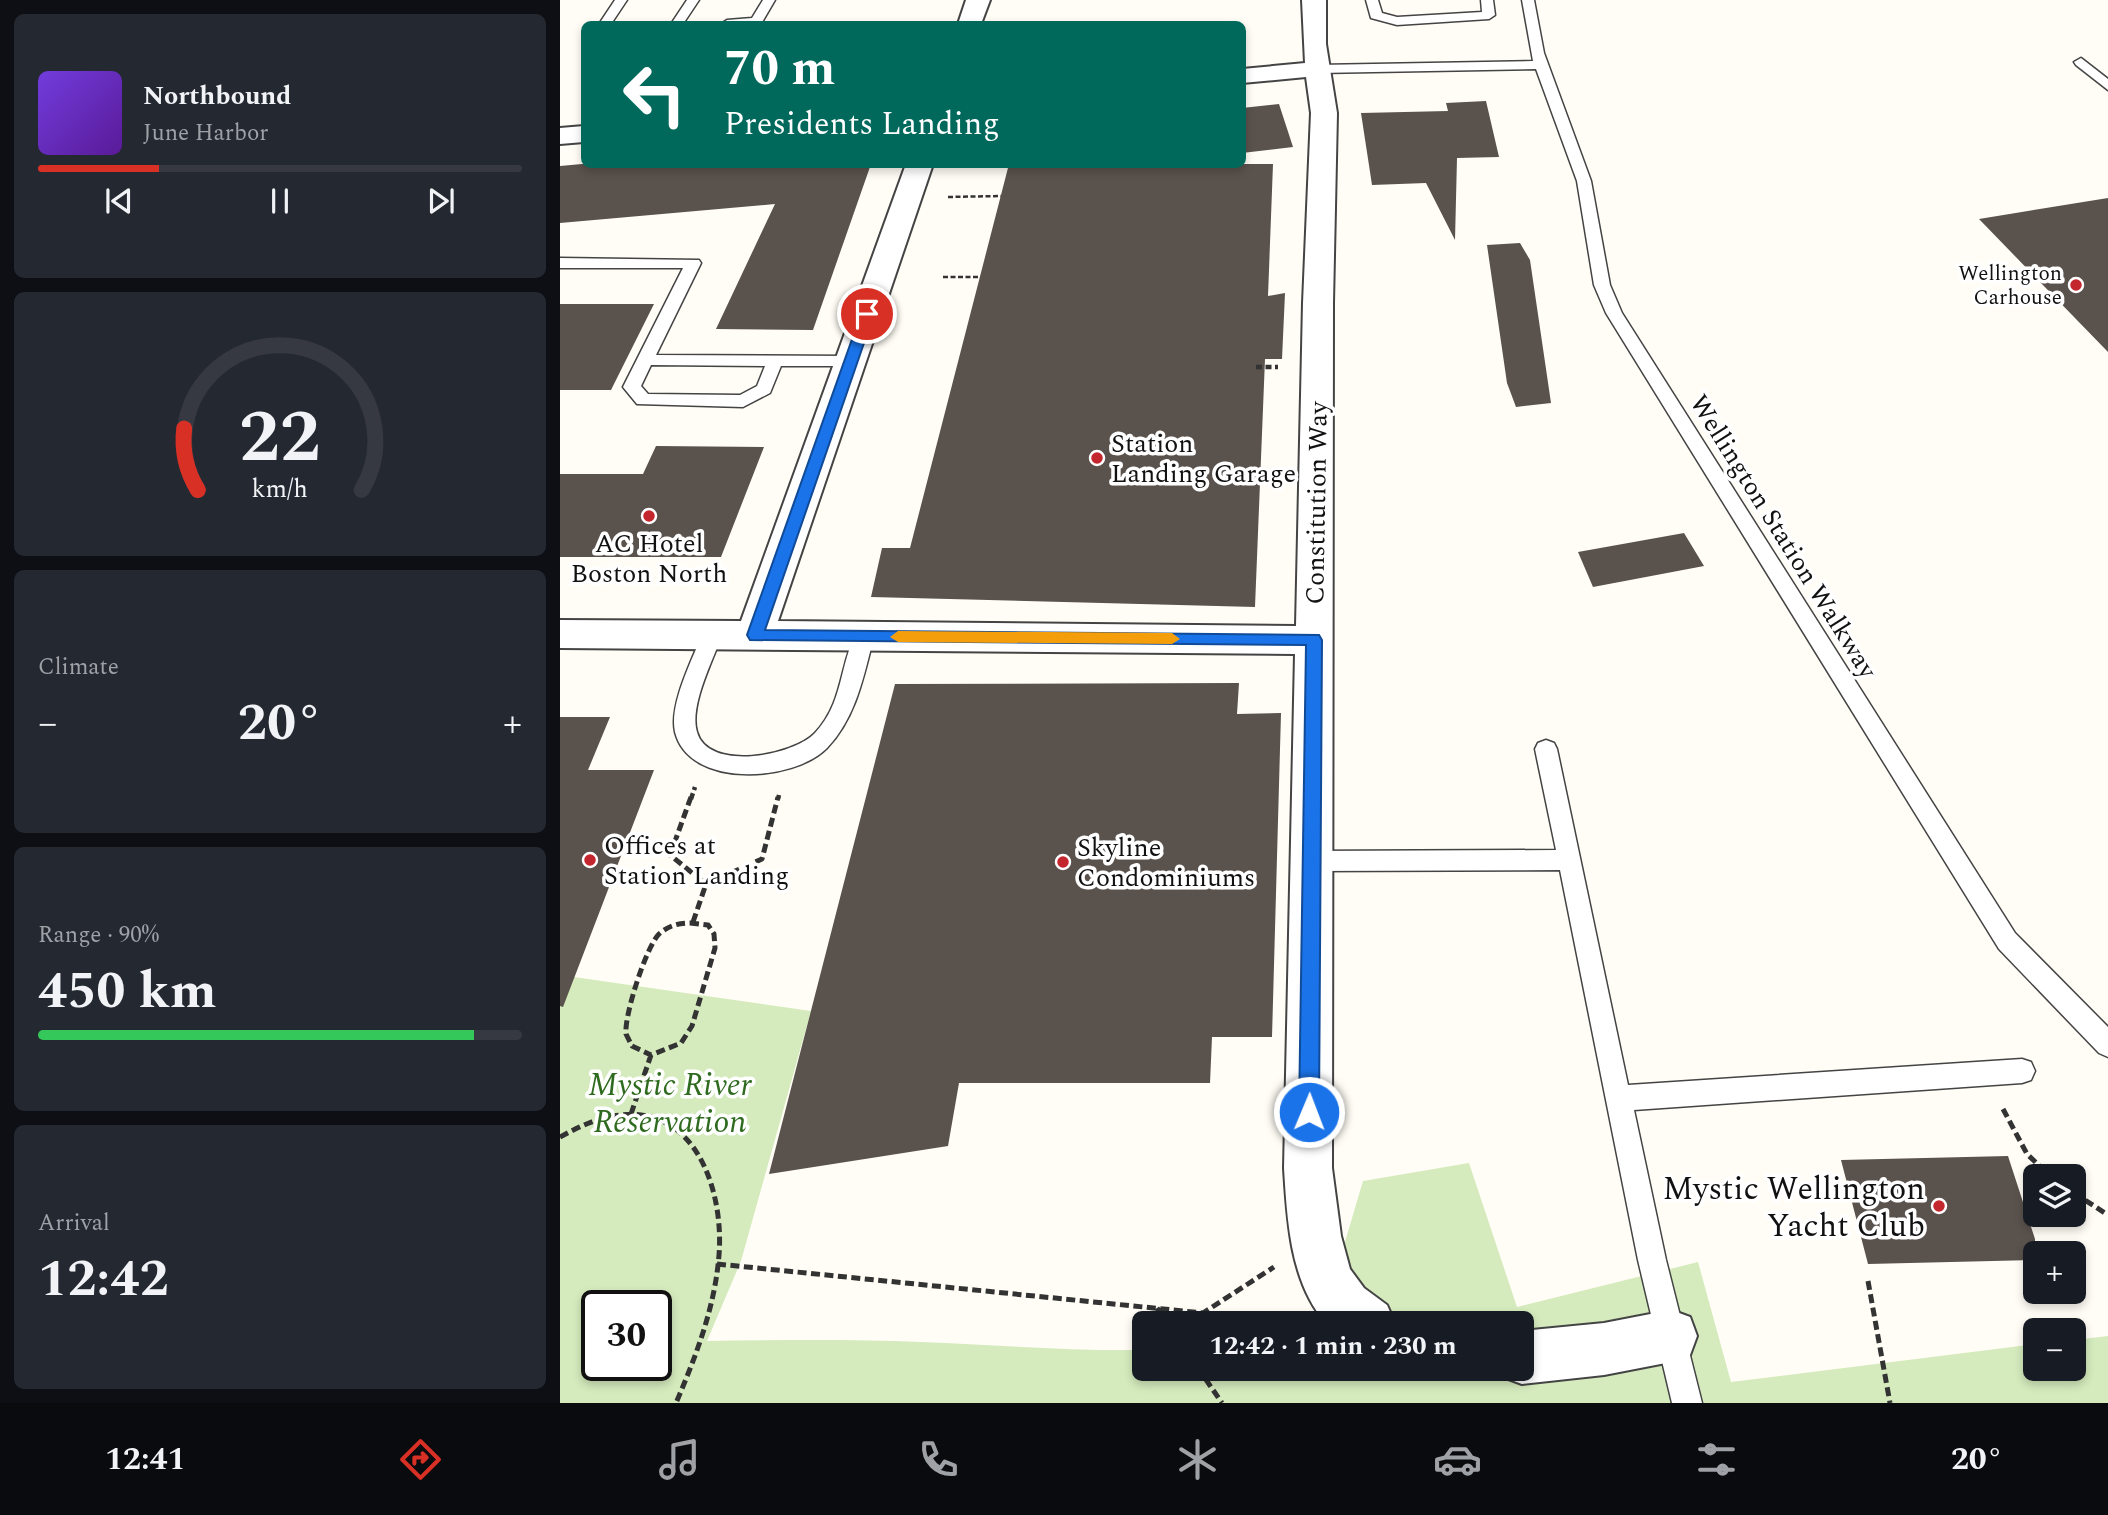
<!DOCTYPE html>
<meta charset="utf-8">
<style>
:root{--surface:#171b24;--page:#242831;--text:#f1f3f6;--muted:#9ea1a6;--line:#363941;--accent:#d93025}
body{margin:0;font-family:Spectral,serif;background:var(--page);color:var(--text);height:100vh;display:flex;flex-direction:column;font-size:26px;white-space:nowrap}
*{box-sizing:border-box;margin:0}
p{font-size:23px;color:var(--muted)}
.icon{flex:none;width:38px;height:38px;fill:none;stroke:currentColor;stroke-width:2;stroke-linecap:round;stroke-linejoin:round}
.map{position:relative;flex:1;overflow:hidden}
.panel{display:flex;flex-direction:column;gap:14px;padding:14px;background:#0d0f14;width:560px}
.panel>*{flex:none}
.banner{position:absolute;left:21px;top:21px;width:665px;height:147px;border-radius:10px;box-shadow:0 4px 10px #0003;background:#00695c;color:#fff;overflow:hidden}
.controls{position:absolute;left:1463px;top:1164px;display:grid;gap:14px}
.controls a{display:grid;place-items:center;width:63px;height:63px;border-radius:10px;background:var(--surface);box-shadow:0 4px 10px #0003;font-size:35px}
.speed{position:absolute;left:21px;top:1290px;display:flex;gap:14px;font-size:35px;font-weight:700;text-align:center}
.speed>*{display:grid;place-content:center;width:91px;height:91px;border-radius:50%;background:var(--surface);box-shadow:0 4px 10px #0003;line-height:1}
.speed .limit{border:4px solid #111;border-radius:10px;background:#fff;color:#111}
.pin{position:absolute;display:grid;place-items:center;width:60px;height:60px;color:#fff;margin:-30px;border:4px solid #fff;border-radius:50%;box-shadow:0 2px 7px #0007}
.me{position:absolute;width:77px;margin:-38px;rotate:1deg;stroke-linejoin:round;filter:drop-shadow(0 0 5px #0008)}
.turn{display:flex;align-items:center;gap:24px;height:147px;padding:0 28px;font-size:32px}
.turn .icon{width:91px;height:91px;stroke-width:2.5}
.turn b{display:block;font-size:49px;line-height:60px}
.big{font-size:52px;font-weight:700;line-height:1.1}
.panel .tile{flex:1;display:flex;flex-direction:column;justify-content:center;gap:10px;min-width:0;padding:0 24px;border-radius:10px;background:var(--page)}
.panel .dial{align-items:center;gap:0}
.dial svg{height:182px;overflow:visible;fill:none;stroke:var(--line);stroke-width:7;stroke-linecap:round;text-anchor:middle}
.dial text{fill:var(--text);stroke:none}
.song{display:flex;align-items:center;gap:21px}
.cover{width:84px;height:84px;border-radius:10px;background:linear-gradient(135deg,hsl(260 70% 55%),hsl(270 70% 35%))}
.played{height:7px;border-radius:4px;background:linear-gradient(90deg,var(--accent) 25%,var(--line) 25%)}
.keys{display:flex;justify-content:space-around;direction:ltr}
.heat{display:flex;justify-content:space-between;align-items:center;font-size:38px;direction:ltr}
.charge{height:10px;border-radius:5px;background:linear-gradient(90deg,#34c759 90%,var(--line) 0)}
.trip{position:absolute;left:572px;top:1311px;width:402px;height:70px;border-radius:10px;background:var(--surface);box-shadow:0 4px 10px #0003;font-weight:700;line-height:70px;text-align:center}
.dock{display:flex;height:112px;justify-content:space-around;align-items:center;background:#090b0e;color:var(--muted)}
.dock .icon{width:49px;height:49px}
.dock .selected{color:var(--accent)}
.dock b{font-size:32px;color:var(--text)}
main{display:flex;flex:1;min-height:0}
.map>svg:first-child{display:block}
.green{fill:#d5ebbd;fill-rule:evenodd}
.building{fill:#5a524d}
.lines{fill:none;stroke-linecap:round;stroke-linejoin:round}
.service-casing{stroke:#444;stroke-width:3}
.minor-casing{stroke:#444;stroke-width:4}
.path-far2{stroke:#333;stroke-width:2.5;stroke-dasharray:5 2.5;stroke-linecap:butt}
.path-far1{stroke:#333;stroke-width:4.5;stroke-dasharray:6 3.5;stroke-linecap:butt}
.path{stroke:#333;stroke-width:5;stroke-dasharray:9 4.5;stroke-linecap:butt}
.service{fill:#fff;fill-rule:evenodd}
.minor{fill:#fff;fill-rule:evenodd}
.route{fill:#1a73e8;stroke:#114b97;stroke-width:2}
.slow{fill:#f59e0b}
.poi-dot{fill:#c4262e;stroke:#fff;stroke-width:2.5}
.labels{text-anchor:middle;stroke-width:7;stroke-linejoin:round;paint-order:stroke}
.far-poi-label{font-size:21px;fill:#111;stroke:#fff;text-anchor:end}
.poi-label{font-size:26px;fill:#111;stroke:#fff;text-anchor:start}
.street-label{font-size:26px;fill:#111;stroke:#fff}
.near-park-label{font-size:32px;font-style:italic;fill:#2f6b1f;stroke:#fff}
.near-poi-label{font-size:32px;fill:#111;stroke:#fff;text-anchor:end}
</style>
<main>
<section class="panel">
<div class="tile">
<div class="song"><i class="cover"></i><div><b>Northbound</b><p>June Harbor</p></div></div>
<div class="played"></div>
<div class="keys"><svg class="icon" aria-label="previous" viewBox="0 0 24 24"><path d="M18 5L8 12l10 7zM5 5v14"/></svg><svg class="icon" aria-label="pause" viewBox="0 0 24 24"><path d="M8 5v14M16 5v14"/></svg><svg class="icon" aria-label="next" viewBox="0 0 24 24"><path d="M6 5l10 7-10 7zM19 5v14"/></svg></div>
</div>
<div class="tile dial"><svg viewBox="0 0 100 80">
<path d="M14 69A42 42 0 1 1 86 69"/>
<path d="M14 69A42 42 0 0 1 8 42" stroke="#d93025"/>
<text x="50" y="56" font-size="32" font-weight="700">22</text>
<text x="50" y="72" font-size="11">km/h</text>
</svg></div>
<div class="tile"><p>Climate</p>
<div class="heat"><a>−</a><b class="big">20°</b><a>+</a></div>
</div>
<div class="tile"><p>Range · 90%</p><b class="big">450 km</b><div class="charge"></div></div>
<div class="tile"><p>Arrival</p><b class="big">12:42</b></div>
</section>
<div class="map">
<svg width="1548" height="1403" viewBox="0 0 1548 1403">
<rect width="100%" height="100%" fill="#fffdf5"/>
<path class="green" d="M0 975 251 1011 181 1261 147 1341C218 1340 290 1339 361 1342 436 1345 510 1351 584 1350V1368H962V1323H761L803 1181 909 1163 957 1307 1138 1262 1171 1382 1475 1344V1368H1514V1340L1548 1336V1403H0ZM37 1306H96V1365H37Z"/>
<path class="building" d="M926 101 939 157 897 158 895 240 866 183 812 185 801 113 888 111 886 103Z
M719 104 733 147 682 153V108Z
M22 164H311L253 330 156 329 215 204 0 223V166Z
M449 164H713L708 296 725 293 722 359H705L695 607 311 597 322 548H350Z
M1548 198V352L1419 219Z
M960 243 970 260 991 403 956 407 947 383 927 245Z
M0 304H94L51 390H0Z
M96 446 204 447 161 557H0V474H83Z
M1124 533 1144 566 1033 587 1018 552Z
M679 683 677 714 721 713 712 1037H652L650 1083H399L388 1146 209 1174 335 684Z
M0 717H50L28 770H94L3 1007 0 1006Z
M1448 1156 1475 1239V1260L1308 1264 1281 1160Z"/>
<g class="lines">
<defs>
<path id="service" d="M55 0H67L51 24H39Z
M127 0H139L123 24H111Z
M203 0H215L201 24H161L167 20 192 18Z
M806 0H818L822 13 837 17 922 12 921 0H933L935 15 929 19 837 25 811 18Z
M962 0H974L984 53 1031 181 1050 285 1062 313 1455 933 1548 1027V1057L1539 1053 1439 949 1046 313 1034 285 1017 181 976 69 758 73 751 69 758 65 973 61Z
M1521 58 1548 79V90L1516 65 1514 62Z
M0 258 139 260 141 263 96 355 291 356 299 361 291 366H221L210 393 183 407 77 404 63 387 123 268H0ZM91 365 205 366 197 386 180 395 88 394 81 386Z
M152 627 159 630 162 635C153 660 129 706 137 732 148 772 233 756 255 733 284 702 279 665 297 631L304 628 311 631 314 636C304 675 296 718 267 748 234 782 129 789 115 732 109 705 132 660 142 635L145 630Z
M986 740 994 743 997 749 1068 1085 1462 1059 1471 1062 1475 1071 1471 1080 1462 1083 1074 1110 1106 1260 1142 1403H1112L1078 1260 1000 870 751 871 743 868 740 861 743 854 751 851 996 850 975 749 978 743Z"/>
<path id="minor" d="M406 0H430L421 24H398Z
M742 0H766V44L777 113 773 303 772 1168 781 1236 790 1269 804 1288 827 1305 835 1323H766C730 1283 727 1218 724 1168L735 654 0 648V620L181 621 346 164H373L218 621 736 626 743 303 751 113 746 77 682 83V69L745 63Z
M24 126V142L0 144V128Z
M1111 1310 1130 1317 1137 1336 1130 1355 1111 1362 1044 1375 962 1384 943 1377 940 1368H962V1331L1044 1323Z"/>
</defs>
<use href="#service" class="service-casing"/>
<use href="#minor" class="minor-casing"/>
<path class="path-far2" d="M388 197 441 196
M383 277H420"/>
<path class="path-far1" d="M696 367H718
M131 799 135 787
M218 799 219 795"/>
<path class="path" d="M131 797 110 855 146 884
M133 922 146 884 202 859 218 797
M130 923 148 925 154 934 155 948 132 1026 121 1043 91 1055 72 1046 66 1034C64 1016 86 947 99 934 108 926 118 923 130 923Z
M1443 1109 1467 1154 1490 1176
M71 1114 91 1055
M0 1137C19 1127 38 1117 60 1115 137 1106 164 1193 159 1255 155 1307 136 1356 116 1403
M1514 1193 1548 1215
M157 1264 643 1313 714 1267
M1308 1281 1330 1403
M597 1308 607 1323
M638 1368 662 1403"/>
<use href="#service" class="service"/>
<use href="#minor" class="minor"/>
</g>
<path class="route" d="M307 311 314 314 205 630 759 635 762 640 759 1112 756 1119 749 1122 742 1119 739 1112 746 645 190 640 187 635 301 314Z"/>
<path class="slow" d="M338 631 612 633 620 639 612 644 338 642 330 637Z"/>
<g class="poi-dot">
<circle cx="1516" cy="285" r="7"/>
<circle cx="537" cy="458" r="7"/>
<circle cx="89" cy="516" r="7"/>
<circle cx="30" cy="860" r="7"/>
<circle cx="503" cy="862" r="7"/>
<circle cx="1379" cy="1206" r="7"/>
</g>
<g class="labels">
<g class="far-poi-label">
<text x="1502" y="280">Wellington<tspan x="1502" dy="24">Carhouse</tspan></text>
</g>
<g class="poi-label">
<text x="551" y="452">Station<tspan x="551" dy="30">Landing Garage</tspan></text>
<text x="89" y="552" text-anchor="middle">AC Hotel<tspan x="89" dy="30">Boston North</tspan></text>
<text x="44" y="854">Offices at<tspan x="44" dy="30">Station Landing</tspan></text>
<text x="517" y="856">Skyline<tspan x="517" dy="30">Condominiums</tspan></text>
</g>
<g class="street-label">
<text transform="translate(756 503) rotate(-89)" y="9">Constitution Way</text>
<text transform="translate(1224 536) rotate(58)" y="9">Wellington Station Walkway</text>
</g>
<g class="near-park-label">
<text x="110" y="1095">Mystic River<tspan x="110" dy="37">Reservation</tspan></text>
</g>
<g class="near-poi-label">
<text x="1365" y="1199">Mystic Wellington<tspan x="1365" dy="37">Yacht Club</tspan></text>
</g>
</g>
</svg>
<div class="controls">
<a><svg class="icon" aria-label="layers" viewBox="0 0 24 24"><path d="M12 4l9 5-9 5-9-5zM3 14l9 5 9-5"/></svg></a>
<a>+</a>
<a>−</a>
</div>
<div class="speed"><div class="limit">30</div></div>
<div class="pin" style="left:307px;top:314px;background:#d93025"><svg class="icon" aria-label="arrive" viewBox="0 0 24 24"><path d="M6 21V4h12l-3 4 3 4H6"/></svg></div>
<svg class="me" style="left:749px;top:1112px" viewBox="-20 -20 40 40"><circle r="17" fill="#1a73e8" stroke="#fff" stroke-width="3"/><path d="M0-11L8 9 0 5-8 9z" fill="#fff"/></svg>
<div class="trip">12:42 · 1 min · 230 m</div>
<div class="banner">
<div class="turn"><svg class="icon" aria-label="left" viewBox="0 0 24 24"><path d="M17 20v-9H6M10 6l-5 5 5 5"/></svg><div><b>70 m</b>Presidents Landing</div></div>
</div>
</div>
</main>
<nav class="dock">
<b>12:41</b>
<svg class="icon selected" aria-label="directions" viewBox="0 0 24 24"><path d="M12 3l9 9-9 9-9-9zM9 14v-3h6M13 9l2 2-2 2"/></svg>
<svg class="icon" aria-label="music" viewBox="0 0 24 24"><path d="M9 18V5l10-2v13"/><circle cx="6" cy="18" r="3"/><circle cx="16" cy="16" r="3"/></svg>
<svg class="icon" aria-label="phone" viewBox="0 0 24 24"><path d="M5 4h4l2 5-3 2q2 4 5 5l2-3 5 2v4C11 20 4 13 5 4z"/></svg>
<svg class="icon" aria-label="climate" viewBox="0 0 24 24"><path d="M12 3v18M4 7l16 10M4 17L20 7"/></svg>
<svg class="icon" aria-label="car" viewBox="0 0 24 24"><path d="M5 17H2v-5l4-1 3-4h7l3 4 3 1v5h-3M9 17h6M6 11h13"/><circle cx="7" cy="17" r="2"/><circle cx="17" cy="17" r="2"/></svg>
<svg class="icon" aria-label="filters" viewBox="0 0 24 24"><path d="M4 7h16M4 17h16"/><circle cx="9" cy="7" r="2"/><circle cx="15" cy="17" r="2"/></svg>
<b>20°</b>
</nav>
